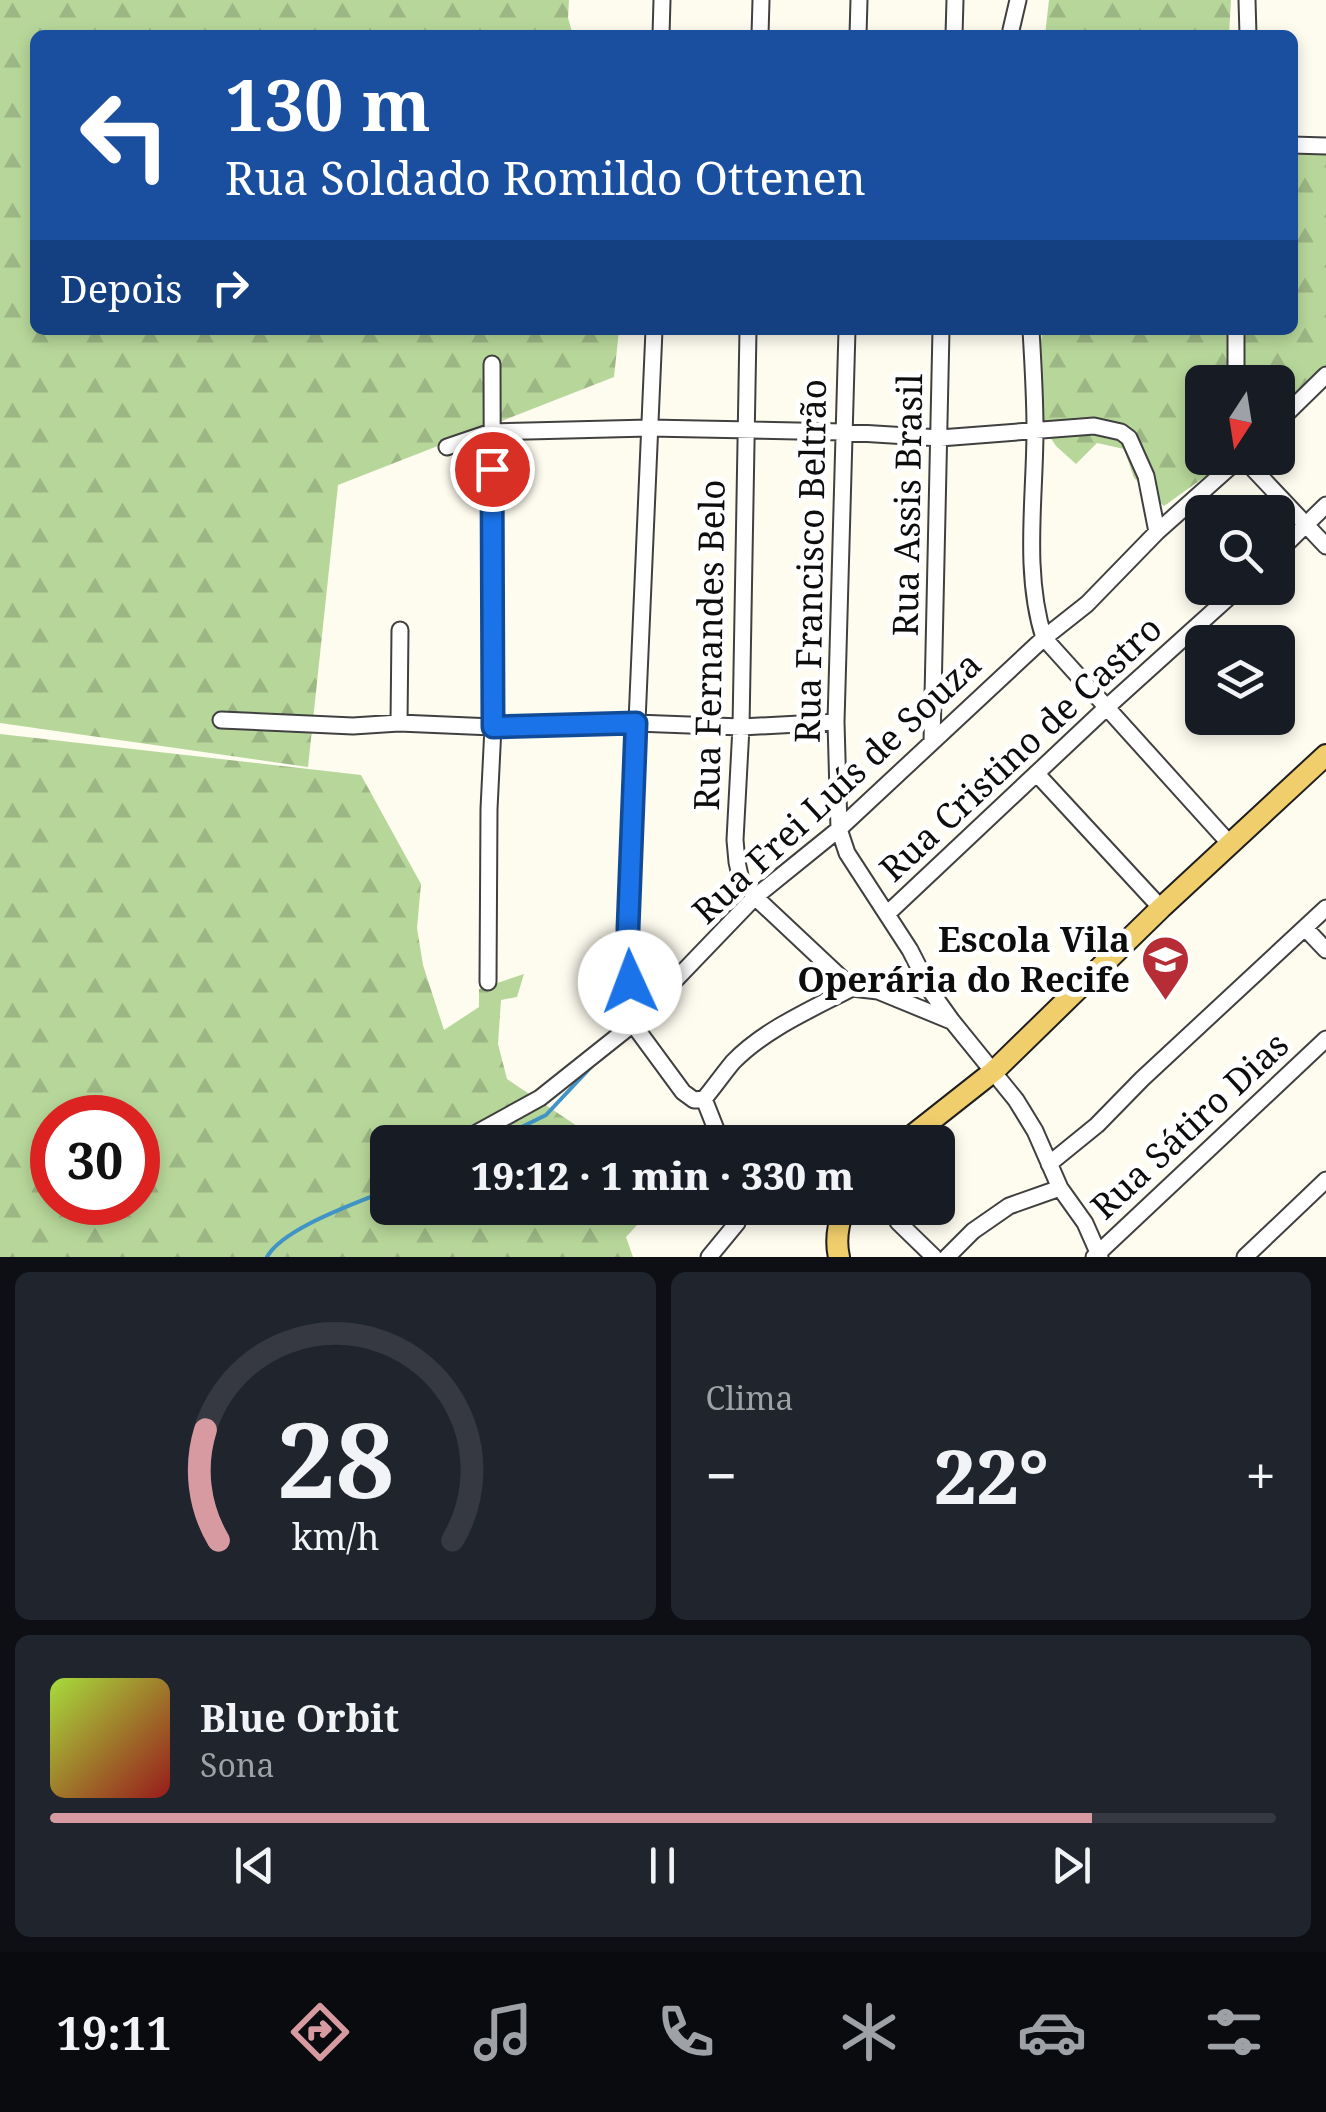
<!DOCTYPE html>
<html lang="pt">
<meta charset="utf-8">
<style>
:root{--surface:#171b24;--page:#20242c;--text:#f1f3f6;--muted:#9ea1a6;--line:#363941;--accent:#d69aa0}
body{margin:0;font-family:"Noto Serif",serif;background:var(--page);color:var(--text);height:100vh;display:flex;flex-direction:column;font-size:38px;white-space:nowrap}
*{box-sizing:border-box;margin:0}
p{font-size:32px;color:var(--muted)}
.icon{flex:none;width:55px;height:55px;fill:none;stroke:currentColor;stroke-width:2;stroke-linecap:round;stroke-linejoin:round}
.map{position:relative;height:1257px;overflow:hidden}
.sheet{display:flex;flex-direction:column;gap:15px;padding:15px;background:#0d0f14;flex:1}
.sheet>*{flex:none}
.top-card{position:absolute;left:30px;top:30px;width:1268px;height:305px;border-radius:15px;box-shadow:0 5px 15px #0003;background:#1a4fa0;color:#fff;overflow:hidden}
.needle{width:65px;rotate:192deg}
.fabs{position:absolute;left:1185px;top:365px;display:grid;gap:20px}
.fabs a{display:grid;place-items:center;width:110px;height:110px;border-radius:15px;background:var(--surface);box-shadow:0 5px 15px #0003;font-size:50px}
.speed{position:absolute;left:30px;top:1095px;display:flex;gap:20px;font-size:50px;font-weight:700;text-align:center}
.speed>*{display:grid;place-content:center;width:130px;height:130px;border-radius:50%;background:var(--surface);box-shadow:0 5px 15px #0003;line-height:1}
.speed .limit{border:15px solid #d22;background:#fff;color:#111}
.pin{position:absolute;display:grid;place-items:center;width:85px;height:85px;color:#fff;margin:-42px;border:5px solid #fff;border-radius:50%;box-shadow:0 2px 10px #0007}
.me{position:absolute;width:110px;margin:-55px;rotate:358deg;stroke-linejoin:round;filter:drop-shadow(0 0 8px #0008)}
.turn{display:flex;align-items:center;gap:35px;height:210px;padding:0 30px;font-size:45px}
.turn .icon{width:130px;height:130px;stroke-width:2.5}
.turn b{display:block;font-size:70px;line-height:85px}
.then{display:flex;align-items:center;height:95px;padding:0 30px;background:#0003;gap:20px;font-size:38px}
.big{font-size:75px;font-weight:800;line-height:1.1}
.sheet .card{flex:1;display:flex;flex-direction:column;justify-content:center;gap:15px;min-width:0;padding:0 35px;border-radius:15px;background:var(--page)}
.sheet .dial{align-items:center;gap:0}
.dial svg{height:260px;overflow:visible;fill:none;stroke:var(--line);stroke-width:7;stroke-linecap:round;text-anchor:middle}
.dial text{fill:var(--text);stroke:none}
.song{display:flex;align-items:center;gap:30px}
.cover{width:120px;height:120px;border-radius:15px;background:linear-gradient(135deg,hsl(80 70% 55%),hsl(0 70% 35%))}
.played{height:10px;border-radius:5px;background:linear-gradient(90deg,var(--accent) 85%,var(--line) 85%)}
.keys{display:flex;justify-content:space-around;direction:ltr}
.heat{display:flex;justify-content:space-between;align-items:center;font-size:55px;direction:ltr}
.sheet .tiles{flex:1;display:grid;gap:15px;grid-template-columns:1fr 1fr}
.card:last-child{grid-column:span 2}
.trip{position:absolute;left:370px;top:1125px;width:585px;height:100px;border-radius:15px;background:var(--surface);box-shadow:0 5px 15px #0003;font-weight:800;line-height:100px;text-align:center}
.dock{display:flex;height:160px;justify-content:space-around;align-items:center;background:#090b0e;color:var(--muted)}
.dock .icon{width:70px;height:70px}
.dock .on{color:var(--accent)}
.dock b{font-size:45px;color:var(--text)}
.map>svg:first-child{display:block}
.forest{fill:url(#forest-firs);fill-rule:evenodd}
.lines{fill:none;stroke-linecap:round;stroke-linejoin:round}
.stream{stroke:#4194c6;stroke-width:4}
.minor-casing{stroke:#404040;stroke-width:19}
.major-casing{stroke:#1e1e1e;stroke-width:24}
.minor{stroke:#fff;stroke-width:15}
.major{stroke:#f1ce6c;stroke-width:20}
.route-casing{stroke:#114b97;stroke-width:25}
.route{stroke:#1a73e8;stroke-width:18}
.labels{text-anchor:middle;stroke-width:10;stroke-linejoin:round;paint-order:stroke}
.street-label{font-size:35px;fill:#0d0d0d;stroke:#fff}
.poi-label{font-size:35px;font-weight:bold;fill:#0d0d0d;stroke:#fff;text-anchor:end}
</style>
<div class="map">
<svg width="1326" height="1257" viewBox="0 0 1326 1257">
<defs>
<pattern id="forest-firs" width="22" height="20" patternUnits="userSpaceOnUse" patternTransform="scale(2.5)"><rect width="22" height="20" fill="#b7d79a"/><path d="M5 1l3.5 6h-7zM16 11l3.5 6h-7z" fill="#9cb784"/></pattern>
</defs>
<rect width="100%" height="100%" fill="#fefbef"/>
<path class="forest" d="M0 0H569L568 18 573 35H35V330H619L614 377 338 485 308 767 0 723Z
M1049 0H1231L1229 35H1045Z
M1293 152H1326V368L1278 415V382H1238L1242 330H1292Z
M1043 330H1230L1232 382H1202V458H1231L1164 506 1134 478 1124 449 1097 443 1076 464 1056 446 1040 422V348Z
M0 734 361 775 421 884 417 928 423 965 444 1030 479 1007V989L524 974 517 997 501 1000 498 1044 507 1079 577 1126 592 1142H388V1208H653L626 1237 633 1257H0ZM52 1118H138V1202H52Z"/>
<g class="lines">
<path class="stream" d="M491 1142 546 1115 591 1067
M267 1257C283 1228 357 1203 388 1190"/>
<defs>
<path id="minor" d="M1247 0 1248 35
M1011 30 1018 0
M661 35 662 0
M760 35 761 0
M858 35 859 0
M954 35 955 0
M1292 145 1326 146
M654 330 628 929 633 1024 683 1092 694 1100 704 1099 721 1142
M748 330 741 727 735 840 737 862 741 880 755 897 852 988 878 991 951 1021
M847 330 836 722 839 829 847 853 910 950 932 993 952 1021 1016 1100 1035 1131 1060 1188 1085 1223 1100 1257
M1031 330C1033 363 1035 397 1035 430 1035 498 1023 573 1044 638L1230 844
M1236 330V382
M1278 422 1326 375
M447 447 491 432 649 428 843 432 940 438 1094 426 1121 432 1129 438 1146 476 1157 532
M1243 458 1326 546
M1278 552 1326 505
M221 720 353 726 399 723 493 727 636 723 741 727 836 722
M399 723 400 630
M932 742 941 330
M1037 774 1161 908
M887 914 1106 708 1239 588
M1305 928 1326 950
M488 982 489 809 493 727 492 364
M704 1099C714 1087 723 1074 733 1062 765 1029 812 1009 852 988
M460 1142 540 1098 633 1024 755 897 839 829 1044 638 1087 604 1157 532 1240 458
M1049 1164 1097 1125 1142 1079 1326 908
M898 1222 934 1257
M709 1257 737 1223 741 1208
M947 1257 973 1231 1009 1206 1060 1188
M1094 1257 1326 1039
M1245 1257 1326 1180"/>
<path id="major" d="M904 1142 994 1071 1161 908 1326 755
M839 1257C835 1240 838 1224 844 1208"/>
</defs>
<use href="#minor" class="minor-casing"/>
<use href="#major" class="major-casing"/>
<use href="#minor" class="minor"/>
<use href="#major" class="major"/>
</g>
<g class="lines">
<defs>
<path id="route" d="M492 469 493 727 636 723 628 929 630 982"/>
</defs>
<use href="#route" class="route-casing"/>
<use href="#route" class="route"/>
</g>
<defs>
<symbol id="school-pin" viewBox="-11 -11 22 30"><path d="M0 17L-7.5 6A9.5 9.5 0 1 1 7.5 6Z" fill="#b62d36" stroke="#fff"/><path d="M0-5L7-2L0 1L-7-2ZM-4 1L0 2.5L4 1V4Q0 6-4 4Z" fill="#fff"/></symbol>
</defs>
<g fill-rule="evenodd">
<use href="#school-pin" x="1138" y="932" width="55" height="75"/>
</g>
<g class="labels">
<g class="street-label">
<text transform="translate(908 505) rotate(-89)" y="12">Rua Assis Brasil</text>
<text transform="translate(811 561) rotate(-89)" y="12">Rua Francisco Beltrão</text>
<text transform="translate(710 645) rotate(-89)" y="12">Rua Fernandes Belo</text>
<text transform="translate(1021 749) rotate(-43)" y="12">Rua Cristino de Castro</text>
<text transform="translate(837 788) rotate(-43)" y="12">Rua Frei Luís de Souza</text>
<text transform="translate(1190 1126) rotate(-43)" y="12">Rua Sátiro Dias</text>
</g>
<g class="poi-label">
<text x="1130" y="952">Escola Vila<tspan x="1130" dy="40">Operária do Recife</tspan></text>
</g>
</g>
</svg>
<div class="fabs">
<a><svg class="needle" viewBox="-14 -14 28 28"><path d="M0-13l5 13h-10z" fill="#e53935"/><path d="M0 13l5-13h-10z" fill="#9ea1a6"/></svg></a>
<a><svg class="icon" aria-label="search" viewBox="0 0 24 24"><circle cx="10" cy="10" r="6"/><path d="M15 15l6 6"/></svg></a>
<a><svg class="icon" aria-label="layers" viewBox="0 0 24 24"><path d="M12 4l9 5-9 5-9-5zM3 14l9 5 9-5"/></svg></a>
</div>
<div class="speed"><div class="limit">30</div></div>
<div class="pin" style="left:492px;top:469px;background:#d93025"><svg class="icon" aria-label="arrive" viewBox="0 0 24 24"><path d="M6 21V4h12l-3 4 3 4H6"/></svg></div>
<svg class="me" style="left:630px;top:982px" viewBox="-20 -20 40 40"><circle r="19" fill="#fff"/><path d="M0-13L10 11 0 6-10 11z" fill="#1a73e8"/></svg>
<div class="trip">19:12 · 1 min · 330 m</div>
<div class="top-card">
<div class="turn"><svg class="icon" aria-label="left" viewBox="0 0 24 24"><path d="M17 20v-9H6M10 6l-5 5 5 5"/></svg><div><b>130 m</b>Rua Soldado Romildo Ottenen</div></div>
<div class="then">Depois<svg class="icon" aria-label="right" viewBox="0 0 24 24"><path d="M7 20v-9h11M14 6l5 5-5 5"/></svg></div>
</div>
</div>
<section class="sheet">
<div class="tiles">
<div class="card dial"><svg viewBox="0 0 100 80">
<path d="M14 69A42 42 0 1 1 86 69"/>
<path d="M14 69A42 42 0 0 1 10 35" stroke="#d69aa0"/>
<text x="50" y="56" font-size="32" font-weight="700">28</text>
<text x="50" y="72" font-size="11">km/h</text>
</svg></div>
<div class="card"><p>Clima</p>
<div class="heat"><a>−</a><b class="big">22°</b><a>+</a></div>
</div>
<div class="card">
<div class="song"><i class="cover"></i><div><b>Blue Orbit</b><p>Sona</p></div></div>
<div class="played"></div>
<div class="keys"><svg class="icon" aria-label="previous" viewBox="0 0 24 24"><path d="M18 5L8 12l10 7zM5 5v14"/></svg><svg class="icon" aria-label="pause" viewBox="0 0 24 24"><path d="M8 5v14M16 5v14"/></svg><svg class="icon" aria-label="next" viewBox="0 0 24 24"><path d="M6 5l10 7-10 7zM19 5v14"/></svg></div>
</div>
</div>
</section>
<nav class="dock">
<b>19:11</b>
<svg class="icon on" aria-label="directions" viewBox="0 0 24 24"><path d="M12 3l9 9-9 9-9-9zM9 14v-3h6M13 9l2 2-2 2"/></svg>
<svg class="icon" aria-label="music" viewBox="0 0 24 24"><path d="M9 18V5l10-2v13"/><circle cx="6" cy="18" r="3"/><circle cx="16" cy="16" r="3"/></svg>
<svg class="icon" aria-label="phone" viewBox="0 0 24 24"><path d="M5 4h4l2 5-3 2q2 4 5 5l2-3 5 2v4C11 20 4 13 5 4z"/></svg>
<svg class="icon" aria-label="climate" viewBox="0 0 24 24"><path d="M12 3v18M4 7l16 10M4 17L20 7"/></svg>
<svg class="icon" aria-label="car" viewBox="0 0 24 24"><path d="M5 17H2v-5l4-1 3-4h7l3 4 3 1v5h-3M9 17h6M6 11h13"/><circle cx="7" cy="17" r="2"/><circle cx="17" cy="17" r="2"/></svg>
<svg class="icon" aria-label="filters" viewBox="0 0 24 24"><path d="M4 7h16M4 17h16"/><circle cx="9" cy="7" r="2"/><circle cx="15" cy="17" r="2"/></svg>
</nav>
